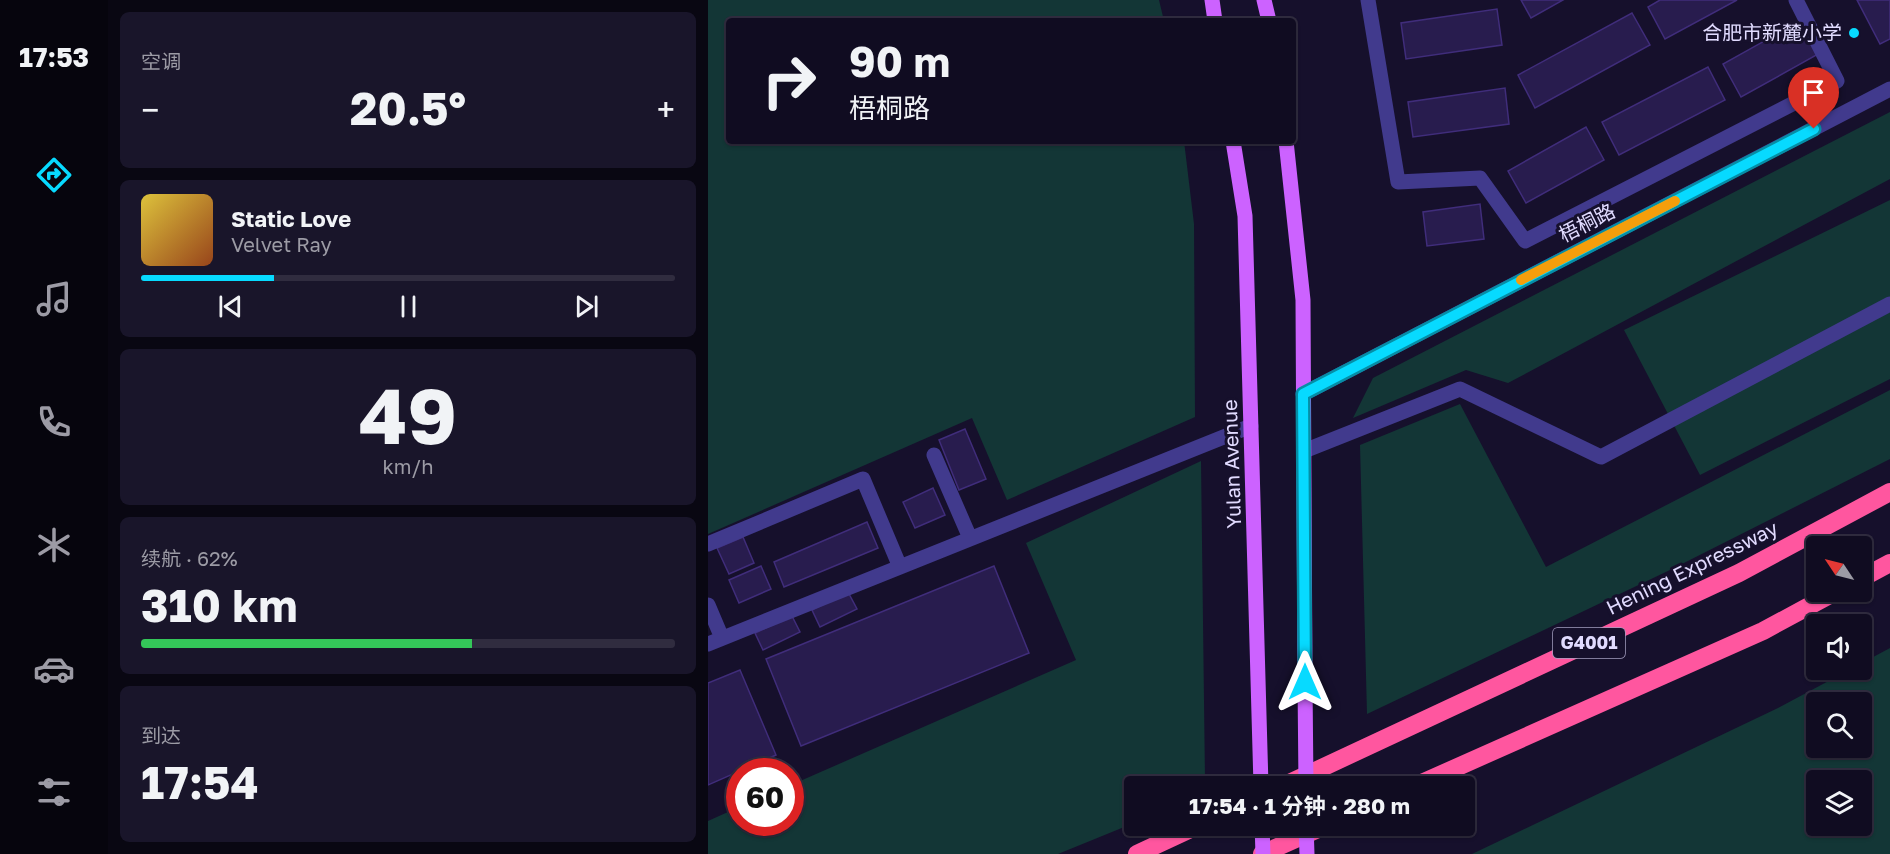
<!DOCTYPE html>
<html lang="zh">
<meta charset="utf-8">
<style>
:root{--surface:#100c21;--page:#19152a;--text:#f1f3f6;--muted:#9c9ba5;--line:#302c3f;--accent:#07daff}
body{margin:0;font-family:"Golos Text","Noto Sans SC",sans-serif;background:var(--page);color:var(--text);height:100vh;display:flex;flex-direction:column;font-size:22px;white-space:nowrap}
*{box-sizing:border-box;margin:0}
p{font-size:20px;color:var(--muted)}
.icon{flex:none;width:33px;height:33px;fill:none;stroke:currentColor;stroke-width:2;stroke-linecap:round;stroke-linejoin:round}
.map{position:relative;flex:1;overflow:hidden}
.side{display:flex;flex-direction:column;gap:12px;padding:12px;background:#090712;width:600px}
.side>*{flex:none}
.banner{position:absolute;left:18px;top:18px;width:570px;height:126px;border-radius:6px;box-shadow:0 2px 4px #0004,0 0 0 2px var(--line);background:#100c21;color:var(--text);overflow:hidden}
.needle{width:39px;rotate:305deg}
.tools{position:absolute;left:1098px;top:536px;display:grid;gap:12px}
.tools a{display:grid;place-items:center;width:66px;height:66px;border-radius:6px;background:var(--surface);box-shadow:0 2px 4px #0004,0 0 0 2px var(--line);font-size:30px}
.speed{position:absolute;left:18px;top:758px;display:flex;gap:12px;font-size:30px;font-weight:700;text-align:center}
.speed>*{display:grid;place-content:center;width:78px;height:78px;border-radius:50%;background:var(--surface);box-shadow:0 2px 4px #0004,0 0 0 2px var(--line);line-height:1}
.speed .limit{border:9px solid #d22;background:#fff;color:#111}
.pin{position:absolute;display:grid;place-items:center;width:51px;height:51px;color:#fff;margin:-62px -26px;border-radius:50% 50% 50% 0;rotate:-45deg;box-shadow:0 0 6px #0007}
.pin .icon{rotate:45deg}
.me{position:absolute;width:66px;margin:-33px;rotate:0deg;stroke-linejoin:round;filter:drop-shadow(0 0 4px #0008)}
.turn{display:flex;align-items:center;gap:21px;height:126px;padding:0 24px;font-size:27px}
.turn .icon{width:78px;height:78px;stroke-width:2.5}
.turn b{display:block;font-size:42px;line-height:51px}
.big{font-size:45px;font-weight:700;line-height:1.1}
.side .widget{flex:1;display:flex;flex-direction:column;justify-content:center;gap:9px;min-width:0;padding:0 21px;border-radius:9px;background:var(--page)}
.side .dial{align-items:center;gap:0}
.dial b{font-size:78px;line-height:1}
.song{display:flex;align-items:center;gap:18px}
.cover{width:72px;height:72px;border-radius:9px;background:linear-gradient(135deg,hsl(50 70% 55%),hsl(20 70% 35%))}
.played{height:6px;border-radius:3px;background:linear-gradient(90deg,var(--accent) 25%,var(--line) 25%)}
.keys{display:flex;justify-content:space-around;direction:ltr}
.heat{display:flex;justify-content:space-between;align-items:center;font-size:33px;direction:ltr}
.charge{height:9px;border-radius:4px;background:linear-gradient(90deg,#34c759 62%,var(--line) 0)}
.trip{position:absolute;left:416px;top:776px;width:351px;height:60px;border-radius:6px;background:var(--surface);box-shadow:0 2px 4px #0004,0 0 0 2px var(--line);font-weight:700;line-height:60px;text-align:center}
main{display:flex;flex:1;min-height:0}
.tabs{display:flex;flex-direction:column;width:108px;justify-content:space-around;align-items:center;background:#06050d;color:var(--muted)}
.tabs .icon{width:42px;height:42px}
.tabs .active{color:var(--accent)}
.tabs b{font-size:27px;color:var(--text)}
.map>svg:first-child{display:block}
.green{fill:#133636;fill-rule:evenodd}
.building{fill:#281c4e;stroke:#402d7b;stroke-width:1.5}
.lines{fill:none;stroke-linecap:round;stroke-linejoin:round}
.minor{stroke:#413a8d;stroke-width:15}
.major{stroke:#cc62ff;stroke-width:15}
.highway{stroke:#ff569f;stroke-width:18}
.major-bridge{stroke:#cc62ff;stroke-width:15}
.route-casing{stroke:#058ea6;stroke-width:15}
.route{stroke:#07daff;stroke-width:10}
.slow{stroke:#f59e0b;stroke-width:10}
.poi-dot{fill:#07daff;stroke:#16102c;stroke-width:2}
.labels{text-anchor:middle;stroke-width:6;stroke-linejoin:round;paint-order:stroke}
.shield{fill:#16102c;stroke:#a49ec0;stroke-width:1.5}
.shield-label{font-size:18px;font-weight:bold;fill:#e1dbff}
.poi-label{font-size:20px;fill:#e1dbff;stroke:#16102c;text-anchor:end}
.street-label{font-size:20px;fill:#e1dbff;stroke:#16102c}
</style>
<main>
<nav class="tabs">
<b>17:53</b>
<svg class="icon active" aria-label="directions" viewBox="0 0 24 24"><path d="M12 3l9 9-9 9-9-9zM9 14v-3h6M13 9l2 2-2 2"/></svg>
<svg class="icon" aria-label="music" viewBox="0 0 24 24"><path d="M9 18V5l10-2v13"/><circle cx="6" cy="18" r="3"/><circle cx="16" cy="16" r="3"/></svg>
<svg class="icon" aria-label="phone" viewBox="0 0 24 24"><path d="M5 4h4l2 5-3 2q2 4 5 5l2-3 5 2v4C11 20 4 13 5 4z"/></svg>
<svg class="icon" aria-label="climate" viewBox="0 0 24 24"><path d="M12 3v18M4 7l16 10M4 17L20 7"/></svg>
<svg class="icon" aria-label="car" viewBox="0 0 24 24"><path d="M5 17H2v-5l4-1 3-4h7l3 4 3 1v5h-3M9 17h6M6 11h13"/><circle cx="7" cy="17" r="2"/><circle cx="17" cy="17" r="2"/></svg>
<svg class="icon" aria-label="filters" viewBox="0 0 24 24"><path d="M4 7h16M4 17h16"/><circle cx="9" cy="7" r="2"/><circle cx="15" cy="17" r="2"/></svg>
</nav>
<section class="side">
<div class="widget"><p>空调</p>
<div class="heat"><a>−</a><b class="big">20.5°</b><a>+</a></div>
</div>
<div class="widget">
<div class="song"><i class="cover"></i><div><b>Static Love</b><p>Velvet Ray</p></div></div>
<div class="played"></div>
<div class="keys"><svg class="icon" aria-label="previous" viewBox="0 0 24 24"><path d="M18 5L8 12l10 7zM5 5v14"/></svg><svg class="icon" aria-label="pause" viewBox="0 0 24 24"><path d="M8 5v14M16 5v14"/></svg><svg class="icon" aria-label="next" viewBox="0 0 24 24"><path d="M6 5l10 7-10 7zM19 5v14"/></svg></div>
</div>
<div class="widget dial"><b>49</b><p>km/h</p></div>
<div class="widget"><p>续航 · 62%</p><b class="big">310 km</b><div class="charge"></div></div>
<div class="widget"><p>到达</p><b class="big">17:54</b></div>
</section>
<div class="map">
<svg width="1182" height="854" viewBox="0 0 1182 854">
<rect width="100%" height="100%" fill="#16102c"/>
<path class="green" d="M0 0H451L456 21H21V141H476L486 224 487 417 299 500 264 418 0 534Z
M1182 112V179L800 383 758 370 645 418 665 378Z
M1182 200V379L992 475 916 330Z
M1182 390V459L962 570 659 714 652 445 752 404 838 567Z
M493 461 497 780 491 786H426V823L350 854H0V821L31 807 32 822H82L83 785 368 660 318 543Z
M1182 648V854H764L1070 708 1143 669H1154V663ZM1108 702H1154V747H1108ZM1108 780H1154V825H1108Z"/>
<path class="building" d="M813 0H855L823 18Z
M952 0H1029L957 39 940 7Z
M1149 0H1182V39L1172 44Z
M789 9 794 45 698 59 693 23Z
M924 13 942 45 827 108 810 75Z
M1094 20 1112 53 1033 97 1015 64Z
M1000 67 1017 100 911 155 894 122Z
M797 88 801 124 705 137 700 102Z
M878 127 896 160 818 203 800 171Z
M772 204 776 239 719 246 715 212Z
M257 429 278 479 251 490 231 440Z
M225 488 237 515 207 528 195 502Z
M159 522 170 548 76 587 66 562Z
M35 537 46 563 21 574 9 548Z
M53 566 63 589 31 603 21 580Z
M286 566 321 653 93 746 58 659Z
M140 592 149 609 112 627 104 610Z
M84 616 92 632 55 650 47 633Z
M32 670 68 755 0 785V683Z"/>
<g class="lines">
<path class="minor" d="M660 0 690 182 772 178 817 241 1129 81 1088 0
M595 394 1182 89
M596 451 752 389 893 457 1182 304
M226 455 262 538
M0 544 155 479 192 567
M0 605 14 638
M0 644 543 426"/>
<path class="major" d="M504 0 507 21
M556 0 561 21
M525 141 537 216 553 786
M578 141 595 300 597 682"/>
<path class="highway" d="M1154 578 1182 563
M575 786 1031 573 1182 492
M707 786 1055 631 1129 591
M429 854 491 825
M554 854 619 825"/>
<path class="major-bridge" d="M597 682 598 786
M554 825 555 854
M598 825 599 854"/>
</g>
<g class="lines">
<defs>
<path id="route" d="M597 682 595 394 1106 129"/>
</defs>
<use href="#route" class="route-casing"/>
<use href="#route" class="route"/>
<path class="slow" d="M813 280 967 201"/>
</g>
<circle class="poi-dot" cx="1146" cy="33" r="6"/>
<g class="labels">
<rect class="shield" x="845" y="628" width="72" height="30" rx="4.5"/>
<g class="shield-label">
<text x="881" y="649">G4001</text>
</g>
<g class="poi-label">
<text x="1134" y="40">合肥市新麓小学</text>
</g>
<g class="street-label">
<text transform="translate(879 223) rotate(-27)" y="7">梧桐路</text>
<text transform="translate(524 464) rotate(-92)" y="7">Yulan Avenue</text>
<text transform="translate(984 568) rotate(-26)" y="7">Hening Expressway</text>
</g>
</g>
</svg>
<div class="tools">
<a><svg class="needle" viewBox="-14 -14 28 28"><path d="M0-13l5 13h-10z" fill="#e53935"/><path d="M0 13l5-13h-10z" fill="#9c9ba5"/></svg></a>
<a><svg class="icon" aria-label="sound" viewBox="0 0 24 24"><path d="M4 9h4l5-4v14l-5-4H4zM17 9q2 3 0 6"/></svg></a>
<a><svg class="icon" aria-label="search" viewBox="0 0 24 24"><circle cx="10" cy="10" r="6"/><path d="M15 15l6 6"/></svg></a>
<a><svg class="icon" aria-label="layers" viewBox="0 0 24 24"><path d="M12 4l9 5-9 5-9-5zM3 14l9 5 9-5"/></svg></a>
</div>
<div class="speed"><div class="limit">60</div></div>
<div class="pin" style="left:1106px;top:129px;background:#d93025"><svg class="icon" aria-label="arrive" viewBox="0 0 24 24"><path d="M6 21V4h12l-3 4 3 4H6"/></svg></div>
<svg class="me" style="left:597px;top:682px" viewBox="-20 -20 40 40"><path d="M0-17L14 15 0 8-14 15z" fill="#07daff" stroke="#fff" stroke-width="4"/></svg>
<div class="trip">17:54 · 1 分钟 · 280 m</div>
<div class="banner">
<div class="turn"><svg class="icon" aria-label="right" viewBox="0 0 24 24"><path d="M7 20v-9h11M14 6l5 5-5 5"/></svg><div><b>90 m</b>梧桐路</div></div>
</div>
</div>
</main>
